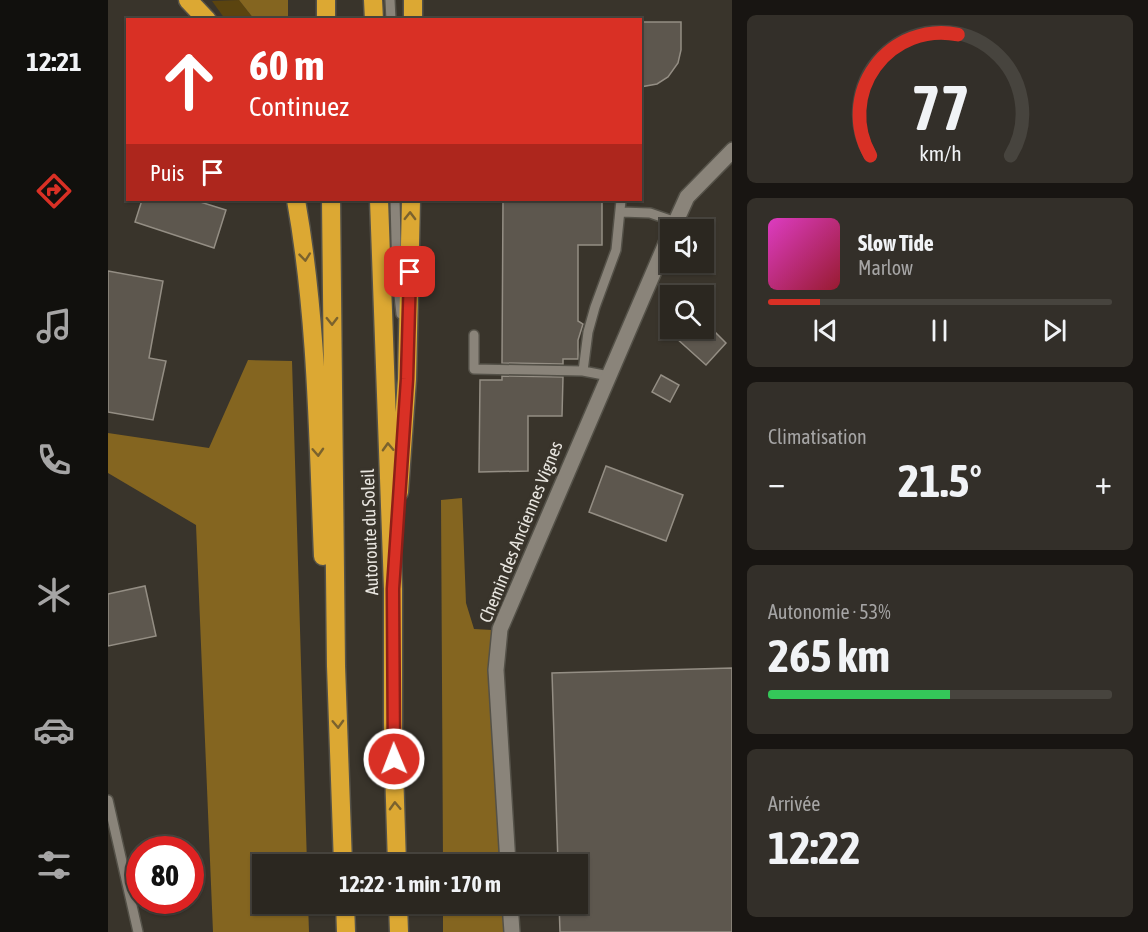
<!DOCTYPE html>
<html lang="fr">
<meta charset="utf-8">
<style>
:root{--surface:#2b2720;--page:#332f29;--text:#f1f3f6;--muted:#a6a5a5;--line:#47443e;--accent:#d93025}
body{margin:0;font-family:"Asap Condensed",sans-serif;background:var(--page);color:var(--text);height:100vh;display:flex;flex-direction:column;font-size:22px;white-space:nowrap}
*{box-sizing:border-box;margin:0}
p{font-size:20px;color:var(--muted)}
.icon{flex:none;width:33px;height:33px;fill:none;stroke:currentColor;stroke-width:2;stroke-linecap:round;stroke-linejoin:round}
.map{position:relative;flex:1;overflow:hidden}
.details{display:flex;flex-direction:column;gap:15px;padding:15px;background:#181512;width:416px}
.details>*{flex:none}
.hud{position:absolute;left:18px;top:18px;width:516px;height:183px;border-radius:0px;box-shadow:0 2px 4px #0004,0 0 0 2px var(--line);background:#d93025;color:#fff;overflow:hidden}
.tools{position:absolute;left:552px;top:219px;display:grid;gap:12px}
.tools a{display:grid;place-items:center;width:54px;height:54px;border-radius:0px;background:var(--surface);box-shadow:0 2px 4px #0004,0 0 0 2px var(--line);font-size:30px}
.speed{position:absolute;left:18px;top:836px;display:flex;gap:12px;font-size:30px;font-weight:700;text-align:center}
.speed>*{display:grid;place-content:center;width:78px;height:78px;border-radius:50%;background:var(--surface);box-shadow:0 2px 4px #0004,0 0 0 2px var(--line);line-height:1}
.speed .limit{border:9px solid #d22;background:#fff;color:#111}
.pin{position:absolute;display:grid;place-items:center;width:51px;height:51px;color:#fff;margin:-26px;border-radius:12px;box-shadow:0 3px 9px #0006}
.me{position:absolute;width:66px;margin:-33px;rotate:359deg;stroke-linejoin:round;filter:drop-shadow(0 0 4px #0008)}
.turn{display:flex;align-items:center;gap:21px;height:126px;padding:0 24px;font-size:27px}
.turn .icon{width:78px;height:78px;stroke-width:2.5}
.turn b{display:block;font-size:42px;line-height:51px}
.then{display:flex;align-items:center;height:57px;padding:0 24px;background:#0003;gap:12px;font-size:22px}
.big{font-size:45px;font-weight:700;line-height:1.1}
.details .tile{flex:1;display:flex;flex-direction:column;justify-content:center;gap:9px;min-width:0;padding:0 21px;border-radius:9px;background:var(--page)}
.details .dial{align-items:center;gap:0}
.dial svg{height:156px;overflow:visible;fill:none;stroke:var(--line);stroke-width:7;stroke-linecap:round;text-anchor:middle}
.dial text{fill:var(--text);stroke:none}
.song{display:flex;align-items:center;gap:18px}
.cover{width:72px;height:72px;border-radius:9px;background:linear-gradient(135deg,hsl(310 70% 55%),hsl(350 70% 35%))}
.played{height:6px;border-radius:3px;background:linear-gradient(90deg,var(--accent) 15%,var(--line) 15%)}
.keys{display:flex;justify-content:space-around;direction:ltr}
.heat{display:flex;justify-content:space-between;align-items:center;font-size:33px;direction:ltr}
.charge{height:9px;border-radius:4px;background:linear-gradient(90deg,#34c759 53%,var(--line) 0)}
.trip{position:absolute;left:144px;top:854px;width:336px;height:60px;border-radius:0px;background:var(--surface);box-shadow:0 2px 4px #0004,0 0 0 2px var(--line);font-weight:700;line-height:60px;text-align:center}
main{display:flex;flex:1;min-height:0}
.dock{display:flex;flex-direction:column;width:108px;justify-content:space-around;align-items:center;background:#11100d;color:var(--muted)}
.dock .icon{width:42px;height:42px}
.dock .selected{color:var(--accent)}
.dock b{font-size:27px;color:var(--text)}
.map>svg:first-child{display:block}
.green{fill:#5b440f}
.forest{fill:#846520}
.building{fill:#5d574e;stroke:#948e84;stroke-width:1.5}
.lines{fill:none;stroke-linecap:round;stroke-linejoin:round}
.lane-casing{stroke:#545148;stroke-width:12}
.street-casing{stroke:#545148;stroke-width:18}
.highway-casing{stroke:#545148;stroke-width:21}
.lane{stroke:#8a847a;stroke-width:9}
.street{stroke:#8a847a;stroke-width:15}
.highway{stroke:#dca833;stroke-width:18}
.oneway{stroke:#7a622e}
.route-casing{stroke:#8d1f18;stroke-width:15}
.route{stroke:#d93025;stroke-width:10}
.labels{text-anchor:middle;stroke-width:6;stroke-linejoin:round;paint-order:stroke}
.street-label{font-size:18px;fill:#e9e6e0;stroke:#39342b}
</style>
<main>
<nav class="dock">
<b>12:21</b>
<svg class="icon selected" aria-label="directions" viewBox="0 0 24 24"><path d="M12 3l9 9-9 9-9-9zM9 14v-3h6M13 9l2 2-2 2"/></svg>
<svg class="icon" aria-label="music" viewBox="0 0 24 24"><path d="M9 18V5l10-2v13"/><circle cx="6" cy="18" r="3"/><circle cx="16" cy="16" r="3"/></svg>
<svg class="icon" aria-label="phone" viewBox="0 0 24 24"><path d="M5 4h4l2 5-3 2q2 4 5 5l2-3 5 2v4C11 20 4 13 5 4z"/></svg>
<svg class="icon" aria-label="climate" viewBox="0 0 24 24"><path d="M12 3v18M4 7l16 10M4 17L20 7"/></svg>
<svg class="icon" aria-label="car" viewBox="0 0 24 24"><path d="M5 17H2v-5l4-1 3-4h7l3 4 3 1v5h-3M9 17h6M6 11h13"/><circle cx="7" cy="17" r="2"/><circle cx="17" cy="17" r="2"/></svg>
<svg class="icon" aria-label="filters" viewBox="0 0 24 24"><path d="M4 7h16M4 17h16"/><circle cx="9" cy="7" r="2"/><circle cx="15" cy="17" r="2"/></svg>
</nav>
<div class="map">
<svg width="625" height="932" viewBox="0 0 625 932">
<rect width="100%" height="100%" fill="#39342b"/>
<path class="green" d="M131 0 146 19H117L104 1Z"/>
<path class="forest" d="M131 0H180V19H146Z
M140 360 184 361 199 864H154V903H200L201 932H105L88 525 0 473V433L101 448Z
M354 498 358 603 366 629 384 630 396 864H335L333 500Z
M335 903H398L400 932H335Z"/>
<path class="building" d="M532 22H573V50L570 63 560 77 549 84 532 87Z
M34 200H86L118 210 106 248 27 222Z
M395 200H494V245H470V321L475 324 470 340V359H455V364L394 363Z
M0 271 55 281 41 358 58 361 45 420 0 412Z
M557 328H603L618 343 598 365Z
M553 375 571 385 562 402 544 392Z
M394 376 455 377 454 416H420V471L371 472 372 380H394Z
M498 466 575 495 558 541 481 512Z
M37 586 48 636 0 646V594Z
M624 668V932H452L451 903H470V864H450L444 673Z"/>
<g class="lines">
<defs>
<path id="lane" d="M282 0 283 20
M287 200 289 277 293 314
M513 212 542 213 568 222
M366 335V369L475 371 480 332 487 307 508 250 513 200
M475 371 501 376
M0 800 30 932"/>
<path id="street" d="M564 230 579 197 625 150
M400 864 388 670 392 629 562 234
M402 903 404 932"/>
<path id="highway" d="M80 0 99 20
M218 0V20
M265 0 266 20
M305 20V0
M188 200C209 317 210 438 215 556
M223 200 228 666 235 864
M271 200 285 589V738L289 864
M291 492 299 379 303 200
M237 903 238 932
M290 903 291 932"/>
</defs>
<use href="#lane" class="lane-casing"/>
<use href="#street" class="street-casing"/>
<use href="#highway" class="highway-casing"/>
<use href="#lane" class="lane"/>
<use href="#street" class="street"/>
<use href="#highway" class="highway"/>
</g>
<defs><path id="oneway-chevron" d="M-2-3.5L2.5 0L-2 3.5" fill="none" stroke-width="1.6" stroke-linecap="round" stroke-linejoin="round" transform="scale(1.5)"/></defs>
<g class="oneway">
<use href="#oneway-chevron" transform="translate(302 216) rotate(-89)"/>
<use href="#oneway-chevron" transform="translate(197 257) rotate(84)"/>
<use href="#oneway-chevron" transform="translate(224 321) rotate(89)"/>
<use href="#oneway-chevron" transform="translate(280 447) rotate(-92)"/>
<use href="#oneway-chevron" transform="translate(210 452) rotate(87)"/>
<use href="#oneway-chevron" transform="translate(230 724) rotate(88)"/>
<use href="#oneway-chevron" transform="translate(287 806) rotate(-92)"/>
</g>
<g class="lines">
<defs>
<path id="route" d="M286 759 285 589 299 379 302 272"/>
</defs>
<use href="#route" class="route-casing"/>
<use href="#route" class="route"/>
</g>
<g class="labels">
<g class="street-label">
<text transform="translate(262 532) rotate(-92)" y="6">Autoroute du Soleil</text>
<text transform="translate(413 532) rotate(-68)" y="6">Chemin des Anciennes Vignes</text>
</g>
</g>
</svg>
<div class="tools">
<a><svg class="icon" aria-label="sound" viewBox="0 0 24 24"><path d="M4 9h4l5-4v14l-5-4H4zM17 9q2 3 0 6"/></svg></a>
<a><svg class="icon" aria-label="search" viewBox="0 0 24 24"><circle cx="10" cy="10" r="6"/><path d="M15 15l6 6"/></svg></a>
</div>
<div class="speed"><div class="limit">80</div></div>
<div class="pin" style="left:302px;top:272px;background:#d93025"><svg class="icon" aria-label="arrive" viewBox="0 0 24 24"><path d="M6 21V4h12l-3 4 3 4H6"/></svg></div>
<svg class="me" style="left:286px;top:759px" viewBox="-20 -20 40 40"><circle r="17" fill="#d93025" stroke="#fff" stroke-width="3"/><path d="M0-11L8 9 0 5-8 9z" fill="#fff"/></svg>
<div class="trip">12:22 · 1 min · 170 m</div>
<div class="hud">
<div class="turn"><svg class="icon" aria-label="ahead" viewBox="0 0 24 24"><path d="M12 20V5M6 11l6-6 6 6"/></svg><div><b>60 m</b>Continuez</div></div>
<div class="then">Puis<svg class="icon" aria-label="arrive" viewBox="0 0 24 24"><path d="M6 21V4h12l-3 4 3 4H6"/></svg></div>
</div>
</div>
<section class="details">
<div class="tile dial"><svg viewBox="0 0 100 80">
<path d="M14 69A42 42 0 1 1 86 69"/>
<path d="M14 69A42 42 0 0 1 59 7" stroke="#d93025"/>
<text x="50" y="56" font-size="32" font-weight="700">77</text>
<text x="50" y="72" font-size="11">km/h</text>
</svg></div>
<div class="tile">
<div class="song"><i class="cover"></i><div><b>Slow Tide</b><p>Marlow</p></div></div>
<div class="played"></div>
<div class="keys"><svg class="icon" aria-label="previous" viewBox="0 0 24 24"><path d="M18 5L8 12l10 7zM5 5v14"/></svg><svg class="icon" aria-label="pause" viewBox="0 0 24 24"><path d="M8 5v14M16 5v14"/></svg><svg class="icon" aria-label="next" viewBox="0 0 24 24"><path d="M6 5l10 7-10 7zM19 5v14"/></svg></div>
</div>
<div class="tile"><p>Climatisation</p>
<div class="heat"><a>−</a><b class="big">21.5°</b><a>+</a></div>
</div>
<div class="tile"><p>Autonomie · 53%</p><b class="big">265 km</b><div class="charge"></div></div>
<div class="tile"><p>Arrivée</p><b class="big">12:22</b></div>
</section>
</main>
